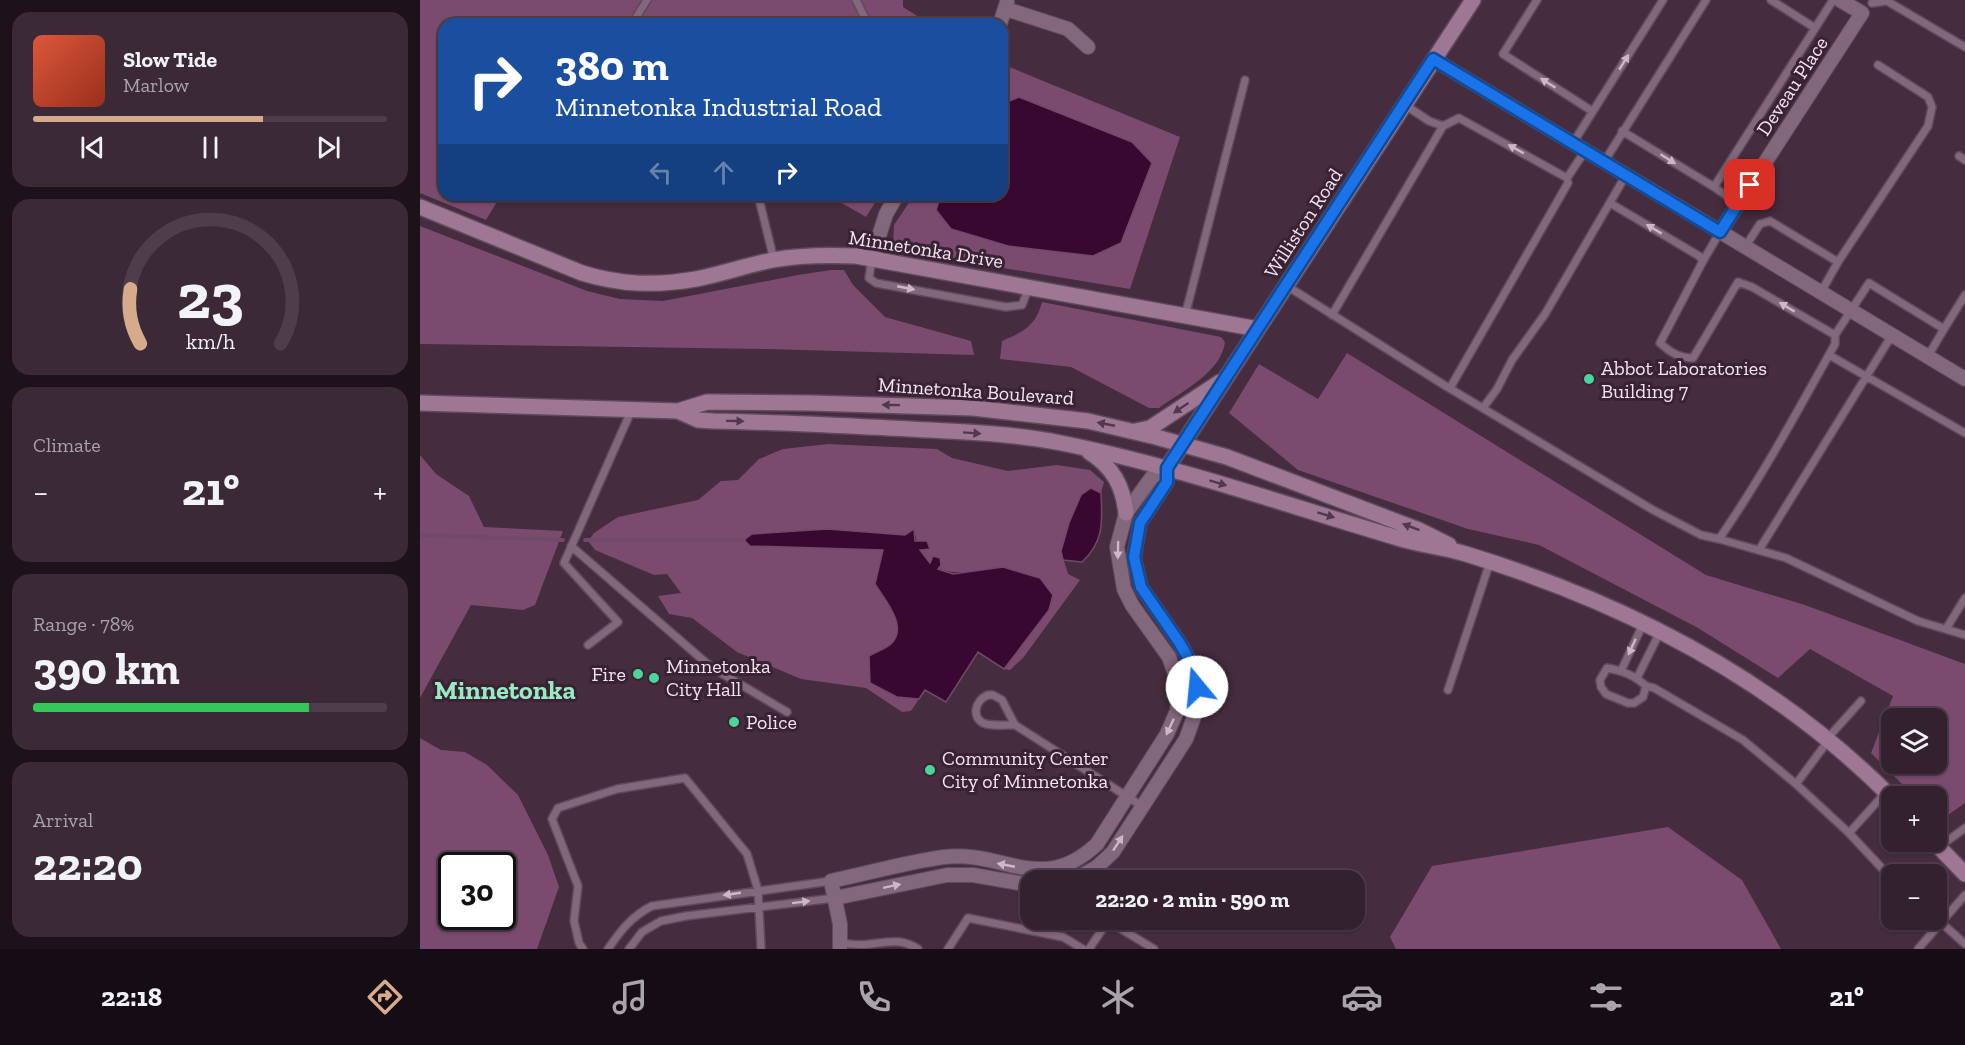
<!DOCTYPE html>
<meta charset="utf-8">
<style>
:root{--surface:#34212f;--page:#3c2937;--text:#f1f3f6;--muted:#a9a3aa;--line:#4e3e4b;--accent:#d6ab8b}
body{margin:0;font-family:"Zilla Slab",serif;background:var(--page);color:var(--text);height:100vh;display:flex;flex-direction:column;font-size:22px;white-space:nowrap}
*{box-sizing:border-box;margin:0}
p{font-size:20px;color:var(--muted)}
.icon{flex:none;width:33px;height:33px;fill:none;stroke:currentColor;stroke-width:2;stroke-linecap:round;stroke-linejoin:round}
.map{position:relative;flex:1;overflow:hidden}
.sheet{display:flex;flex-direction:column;gap:12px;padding:12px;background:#1d121a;width:420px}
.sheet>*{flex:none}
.hud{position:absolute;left:18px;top:18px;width:570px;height:183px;border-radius:18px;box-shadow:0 2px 4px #0004,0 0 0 2px var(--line);background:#1a4fa0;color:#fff;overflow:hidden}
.controls{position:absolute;left:1461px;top:708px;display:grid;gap:12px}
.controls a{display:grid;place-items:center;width:66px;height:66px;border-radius:12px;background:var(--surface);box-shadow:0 2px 4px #0004,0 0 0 2px var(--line);font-size:30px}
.speed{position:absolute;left:18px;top:852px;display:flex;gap:12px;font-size:30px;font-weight:700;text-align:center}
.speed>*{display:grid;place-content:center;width:78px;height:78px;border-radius:50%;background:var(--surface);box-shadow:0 2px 4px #0004,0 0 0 2px var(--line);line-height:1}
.speed .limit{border:3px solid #111;border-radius:9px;background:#fff;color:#111}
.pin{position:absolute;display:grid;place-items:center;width:51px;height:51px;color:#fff;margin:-26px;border-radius:12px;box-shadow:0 3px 9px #0006}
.me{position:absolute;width:66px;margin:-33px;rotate:343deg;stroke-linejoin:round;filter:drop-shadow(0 0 4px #0008)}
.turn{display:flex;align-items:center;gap:21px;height:126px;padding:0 18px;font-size:27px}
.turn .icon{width:78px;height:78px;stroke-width:2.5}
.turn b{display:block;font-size:42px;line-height:51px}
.lanes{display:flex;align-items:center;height:57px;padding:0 18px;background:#0003;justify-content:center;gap:30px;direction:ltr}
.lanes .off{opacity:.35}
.big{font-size:45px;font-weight:700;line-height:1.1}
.sheet .card{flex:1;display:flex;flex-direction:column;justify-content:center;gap:9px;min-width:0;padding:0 21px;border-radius:18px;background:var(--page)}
.sheet .dial{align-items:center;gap:0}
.dial svg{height:156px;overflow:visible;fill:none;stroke:var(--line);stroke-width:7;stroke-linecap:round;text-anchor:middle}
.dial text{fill:var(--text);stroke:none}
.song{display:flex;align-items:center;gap:18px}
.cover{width:72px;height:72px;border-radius:9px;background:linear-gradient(135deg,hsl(10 70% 55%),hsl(10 70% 35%))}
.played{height:6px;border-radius:3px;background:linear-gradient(90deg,var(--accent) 65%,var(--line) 65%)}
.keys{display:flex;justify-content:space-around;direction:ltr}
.heat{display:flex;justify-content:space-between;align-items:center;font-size:33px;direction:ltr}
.charge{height:9px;border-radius:4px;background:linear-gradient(90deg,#34c759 78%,var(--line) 0)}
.trip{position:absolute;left:600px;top:870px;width:345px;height:60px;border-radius:18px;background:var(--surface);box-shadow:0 2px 4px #0004,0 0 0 2px var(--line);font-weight:700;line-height:60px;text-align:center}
.tabs{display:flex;height:96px;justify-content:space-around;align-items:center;background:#150d13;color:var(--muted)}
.tabs .icon{width:42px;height:42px}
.tabs .selected{color:var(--accent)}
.tabs b{font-size:27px;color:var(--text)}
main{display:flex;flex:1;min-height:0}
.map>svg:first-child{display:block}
.green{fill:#7a4a6f;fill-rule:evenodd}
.water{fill:#390831;stroke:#714a6a;stroke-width:1.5}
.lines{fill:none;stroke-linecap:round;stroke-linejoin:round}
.stream{stroke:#714a6a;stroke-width:4}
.lane-casing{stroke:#5f4a5b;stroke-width:10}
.street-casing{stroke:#5f4a5b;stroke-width:16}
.secondary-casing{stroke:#5f4a5b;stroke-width:18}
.lane{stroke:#83677c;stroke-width:7}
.street{stroke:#83677c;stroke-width:14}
.secondary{stroke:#9e7794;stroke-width:15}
.oneway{fill:#ccb8c7}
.oneway2{fill:#53374d}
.route-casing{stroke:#114b97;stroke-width:15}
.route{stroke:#1a73e8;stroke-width:10}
.poi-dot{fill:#4bd49b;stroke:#3a2235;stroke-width:2}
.labels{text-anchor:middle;stroke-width:6;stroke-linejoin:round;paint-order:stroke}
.street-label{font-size:20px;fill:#f4e4f0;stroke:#3a2235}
.poi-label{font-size:20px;fill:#f4e4f0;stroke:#3a2235;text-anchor:start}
.district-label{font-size:26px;font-weight:bold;fill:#97eac1;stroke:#3a2235}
</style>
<main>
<section class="sheet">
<div class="card">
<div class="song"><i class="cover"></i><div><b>Slow Tide</b><p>Marlow</p></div></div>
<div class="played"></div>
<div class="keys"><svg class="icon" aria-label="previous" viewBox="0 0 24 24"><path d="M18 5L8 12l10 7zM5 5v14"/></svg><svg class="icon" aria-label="pause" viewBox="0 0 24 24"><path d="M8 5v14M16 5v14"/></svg><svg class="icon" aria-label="next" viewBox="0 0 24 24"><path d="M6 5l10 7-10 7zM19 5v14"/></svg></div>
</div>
<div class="card dial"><svg viewBox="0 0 100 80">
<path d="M14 69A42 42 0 1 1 86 69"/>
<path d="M14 69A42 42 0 0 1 9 41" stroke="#d6ab8b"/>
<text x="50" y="56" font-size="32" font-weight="700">23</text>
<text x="50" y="72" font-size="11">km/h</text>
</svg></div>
<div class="card"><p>Climate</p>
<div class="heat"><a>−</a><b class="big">21°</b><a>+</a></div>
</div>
<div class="card"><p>Range · 78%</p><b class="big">390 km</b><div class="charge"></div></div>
<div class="card"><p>Arrival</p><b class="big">22:20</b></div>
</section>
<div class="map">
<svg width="1545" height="949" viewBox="0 0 1545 949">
<rect width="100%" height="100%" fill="#452c3f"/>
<path class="green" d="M0 0H483V7L510 24H24V195H81L66 220 0 193Z
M582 64 760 137 710 289 481 251 473 244 474 225 494 195H521L517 210 531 229 712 142 600 97 582 104Z
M408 195H460L446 217Z
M0 226 167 291 200 299 243 301 378 275 411 270H424L433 285 465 317 551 341 554 355 347 349 0 344Z
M622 302 801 337 805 342C801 373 762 391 739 408H729L651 367 580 359 582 341C603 332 616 326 622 302Z
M927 353 1286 575 1385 605 1545 664V803L1518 822 1517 820 1516 796H1494L1451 753 1473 696 1390 649 1358 678 1278 628 1119 545 1048 529 878 470 809 413 839 364 898 399ZM1472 718H1516V764H1472Z
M408 444 517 449 532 458 588 471 637 465 670 470 684 482 681 493 671 488 641 551 648 574 660 580 603 658 590 670 584 669 629 609 583 567C540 573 504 584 494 529L463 550 455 584C465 600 489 627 471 644 465 649 456 652 449 656L477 697 499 699 491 711 482 712 446 688 381 679 317 652 272 618 249 614 238 596 261 593 247 574 234 575 175 550 168 541 174 533 198 517 278 500 301 481 318 480 339 459 363 449Z
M0 455 16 474 49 496 64 527 143 531 115 605 103 610 51 605 0 698Z
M0 738 21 750 45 752 67 765 98 795 128 855 139 887 117 949H0ZM32 866H82V916H32Z
M1248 827 1322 880 1361 949H976L970 937 1012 866Z"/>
<path class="water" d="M599 97 712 142 732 163 701 243 673 256 588 246 531 229 516 210 521 195H582V104Z
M671 488 681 493C682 520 685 541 662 562L643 560 641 551 649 523 661 495Z
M407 529 485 535 494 529 495 541H507L510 549 500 550 510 563 513 556 520 558 521 565 518 569 533 574 583 567 620 578 633 595 629 610 584 669 558 652 526 702 505 690 499 699 477 697 450 683 449 656C456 652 465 649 471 644 489 627 465 600 455 584L463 550 330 546 324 540 332 534Z"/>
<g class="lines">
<path class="stream" d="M0 535 143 540
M165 540H324"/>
<defs>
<path id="lane" d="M436 0 448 24
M1117 0 1083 54 1172 111
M1351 0 1395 28
M1452 3 1467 1 1545 47
M212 24 227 0
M985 105 1009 121 1023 126
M1202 131 1294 187
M1153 143 1243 0
M1539 156 1545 160
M1184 162 1286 0
M338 195 354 260
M1190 203 1279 256 1283 261 1240 343C1250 352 1259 358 1273 358L1318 282 1332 287 1415 335
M1318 204 1294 187 1413 0
M1325 247 1340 224 1350 221 1418 262 1401 292
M452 258 449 278 456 283 586 307 602 305 609 287
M1283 261 1300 232
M1418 262 1508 126 1512 107 1508 97 1458 65
M867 286 1024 385 1233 510 1281 535 1299 539C1342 477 1378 410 1415 344V335L1449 283 1524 329 1508 356
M912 315 1023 126 1039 118 1147 178
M765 316 825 80
M1524 329 1545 295
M1409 355 1545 433
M1030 388 1148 183 1147 178 1165 151
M1063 408 1077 389 1092 360 1125 314 1206 175
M1299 539 1366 558 1498 621 1545 635
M151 546 291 667 367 712
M1339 550 1472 335
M1526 629 1545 598
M168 645 198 622 144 563 212 409
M1187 668C1203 671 1214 675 1226 686L1223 697 1214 703H1208L1186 694 1181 687 1180 680Z
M1201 671 1223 624
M1217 678 1240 632
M1226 686 1234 688 1323 740 1376 784 1429 833 1472 879
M1028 690 1070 562
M595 725C586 725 575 726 566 724 550 719 555 700 568 695H573L582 700 595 725 722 806
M1406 740 1441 701
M1376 784 1408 741
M1429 833 1466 792
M1519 847 1545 828
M1516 918 1545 944
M420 943C430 944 441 946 450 944 469 942 481 938 498 949
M163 949 159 943 154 921 158 886 132 819 138 808 197 789 265 778 327 854 338 890 341 948
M188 949C201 930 212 916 232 906L411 881
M209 949 222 932 241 921 266 916 415 898
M528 949 548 918 643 937 663 949
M669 949 688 921 734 949
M1498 949 1545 895"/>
<path id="street" d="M586 9 648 29 668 47
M580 24 587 2
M1013 59 1545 379
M1300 232 1442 13 1420 0
M452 258 466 214 477 195
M654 880 677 867 693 852 766 739 775 714 777 687 771 663 759 642 721 587 714 557 720 523 747 482V468
M415 898 527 875H553L610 885
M420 949V924L411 881C449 873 487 862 524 857 584 850 622 896 677 844L747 734 757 711 759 686 749 657 712 605 704 589 697 547 706 513 732 477 747 468"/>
<path id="secondary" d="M0 207 162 273C201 285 236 286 276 279 302 274 327 265 353 260 380 255 408 255 436 256L838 329
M0 403 258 411 287 402 391 403 553 408 668 421 736 437 807 457 999 530 1029 545
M258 411 278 420 293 421C358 422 424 426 490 429 540 432 592 433 641 443 756 466 866 505 978 538 1000 545 1023 547 1046 554 1203 602 1354 679 1472 798
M715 431 730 428 800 382
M669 452C693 467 703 486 706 513
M747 468 1053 0
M1514 842 1545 874"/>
</defs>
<use href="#lane" class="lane-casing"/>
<use href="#street" class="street-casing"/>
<use href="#secondary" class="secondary-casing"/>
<use href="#lane" class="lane"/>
<use href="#street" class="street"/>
<use href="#secondary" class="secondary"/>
</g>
<defs><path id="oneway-solid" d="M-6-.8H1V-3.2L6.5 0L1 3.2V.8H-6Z" transform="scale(1.5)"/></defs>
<g class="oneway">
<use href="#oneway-solid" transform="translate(1204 62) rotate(-58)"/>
<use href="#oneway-solid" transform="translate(1128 83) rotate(-148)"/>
<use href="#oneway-solid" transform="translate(1096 149) rotate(-151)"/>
<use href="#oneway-solid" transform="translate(1248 159) rotate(32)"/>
<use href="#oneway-solid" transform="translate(1234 229) rotate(-149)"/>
<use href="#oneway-solid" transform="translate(486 288) rotate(11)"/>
<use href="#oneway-solid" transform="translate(1367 307) rotate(-149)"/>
<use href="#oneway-solid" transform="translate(698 550) rotate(91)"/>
<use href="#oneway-solid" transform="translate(1212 647) rotate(115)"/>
<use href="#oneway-solid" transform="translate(750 727) rotate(115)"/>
<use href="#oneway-solid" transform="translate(698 843) rotate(-57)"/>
<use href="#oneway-solid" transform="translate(586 865) rotate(-169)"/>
<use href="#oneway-solid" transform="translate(472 886) rotate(-12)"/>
<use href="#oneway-solid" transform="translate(312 894) rotate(172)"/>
<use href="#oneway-solid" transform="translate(381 902) rotate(-7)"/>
</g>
<g class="oneway2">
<use href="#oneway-solid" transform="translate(471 405) rotate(-179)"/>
<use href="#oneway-solid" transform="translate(761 408) rotate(146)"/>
<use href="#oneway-solid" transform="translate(315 421) rotate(1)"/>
<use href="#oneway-solid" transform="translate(686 424) rotate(-169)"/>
<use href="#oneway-solid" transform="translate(552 433) rotate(4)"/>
<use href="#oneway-solid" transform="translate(798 483) rotate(17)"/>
<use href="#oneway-solid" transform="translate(906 515) rotate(17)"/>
<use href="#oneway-solid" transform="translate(991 527) rotate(-159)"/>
</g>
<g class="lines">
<defs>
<path id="route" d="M777 687 771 663 759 642 721 587 714 557 720 523 747 482V468L1013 59 1300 232 1330 185"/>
</defs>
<use href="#route" class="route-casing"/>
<use href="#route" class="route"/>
</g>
<g class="poi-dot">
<circle cx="1169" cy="379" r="6"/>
<circle cx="218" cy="674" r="6"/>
<circle cx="234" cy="678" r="6"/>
<circle cx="314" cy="722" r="6"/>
<circle cx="510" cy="770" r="6"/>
</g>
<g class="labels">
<g class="street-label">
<text transform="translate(1372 86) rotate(-57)" y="7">Deveau Place</text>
<text transform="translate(883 223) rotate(-57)" y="7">Williston Road</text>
<text transform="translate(506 249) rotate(9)" y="7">Minnetonka Drive</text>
<text transform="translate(556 391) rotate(4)" y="7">Minnetonka Boulevard</text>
</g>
<g class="poi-label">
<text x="1181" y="375">Abbot Laboratories<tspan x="1181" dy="23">Building 7</tspan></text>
<text x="246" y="673">Minnetonka<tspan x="246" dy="23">City Hall</tspan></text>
<text x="206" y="681" text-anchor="end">Fire</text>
<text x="326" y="729">Police</text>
<text x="522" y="765">Community Center<tspan x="522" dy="23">City of Minnetonka</tspan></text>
</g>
<g class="district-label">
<text x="85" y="699">Minnetonka</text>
</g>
</g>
</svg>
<div class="controls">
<a><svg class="icon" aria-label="layers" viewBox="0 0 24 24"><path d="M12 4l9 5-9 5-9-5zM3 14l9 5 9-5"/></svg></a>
<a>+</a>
<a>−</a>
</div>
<div class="speed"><div class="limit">30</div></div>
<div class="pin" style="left:1330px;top:185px;background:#d93025"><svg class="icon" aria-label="arrive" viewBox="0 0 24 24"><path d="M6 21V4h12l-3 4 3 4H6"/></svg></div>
<svg class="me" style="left:777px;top:687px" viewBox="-20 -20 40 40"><circle r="19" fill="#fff"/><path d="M0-13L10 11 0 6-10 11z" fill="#1a73e8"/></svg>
<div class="trip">22:20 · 2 min · 590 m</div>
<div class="hud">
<div class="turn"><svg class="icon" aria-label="right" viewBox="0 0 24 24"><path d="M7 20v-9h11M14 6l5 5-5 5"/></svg><div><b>380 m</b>Minnetonka Industrial Road</div></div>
<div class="lanes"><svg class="icon off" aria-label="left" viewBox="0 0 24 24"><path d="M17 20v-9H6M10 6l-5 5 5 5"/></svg><svg class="icon off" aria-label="ahead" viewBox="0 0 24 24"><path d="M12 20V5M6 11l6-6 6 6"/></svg><svg class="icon" aria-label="right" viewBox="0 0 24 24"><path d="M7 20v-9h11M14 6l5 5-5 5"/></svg></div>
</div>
</div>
</main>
<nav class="tabs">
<b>22:18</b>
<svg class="icon selected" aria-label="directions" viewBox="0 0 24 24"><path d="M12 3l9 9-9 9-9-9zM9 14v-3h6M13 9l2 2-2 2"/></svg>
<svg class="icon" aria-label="music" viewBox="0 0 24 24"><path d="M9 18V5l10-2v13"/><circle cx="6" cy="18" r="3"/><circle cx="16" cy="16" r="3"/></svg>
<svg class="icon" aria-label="phone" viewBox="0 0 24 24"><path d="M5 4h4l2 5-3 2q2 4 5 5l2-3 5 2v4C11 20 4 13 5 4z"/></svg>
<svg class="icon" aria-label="climate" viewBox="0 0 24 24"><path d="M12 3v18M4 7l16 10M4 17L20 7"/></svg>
<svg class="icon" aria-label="car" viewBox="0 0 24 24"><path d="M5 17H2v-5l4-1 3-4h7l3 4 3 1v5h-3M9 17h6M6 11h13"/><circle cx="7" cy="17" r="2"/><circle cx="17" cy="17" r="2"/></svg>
<svg class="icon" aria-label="filters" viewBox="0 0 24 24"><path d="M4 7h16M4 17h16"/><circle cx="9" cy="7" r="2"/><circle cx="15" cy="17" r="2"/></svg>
<b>21°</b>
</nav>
